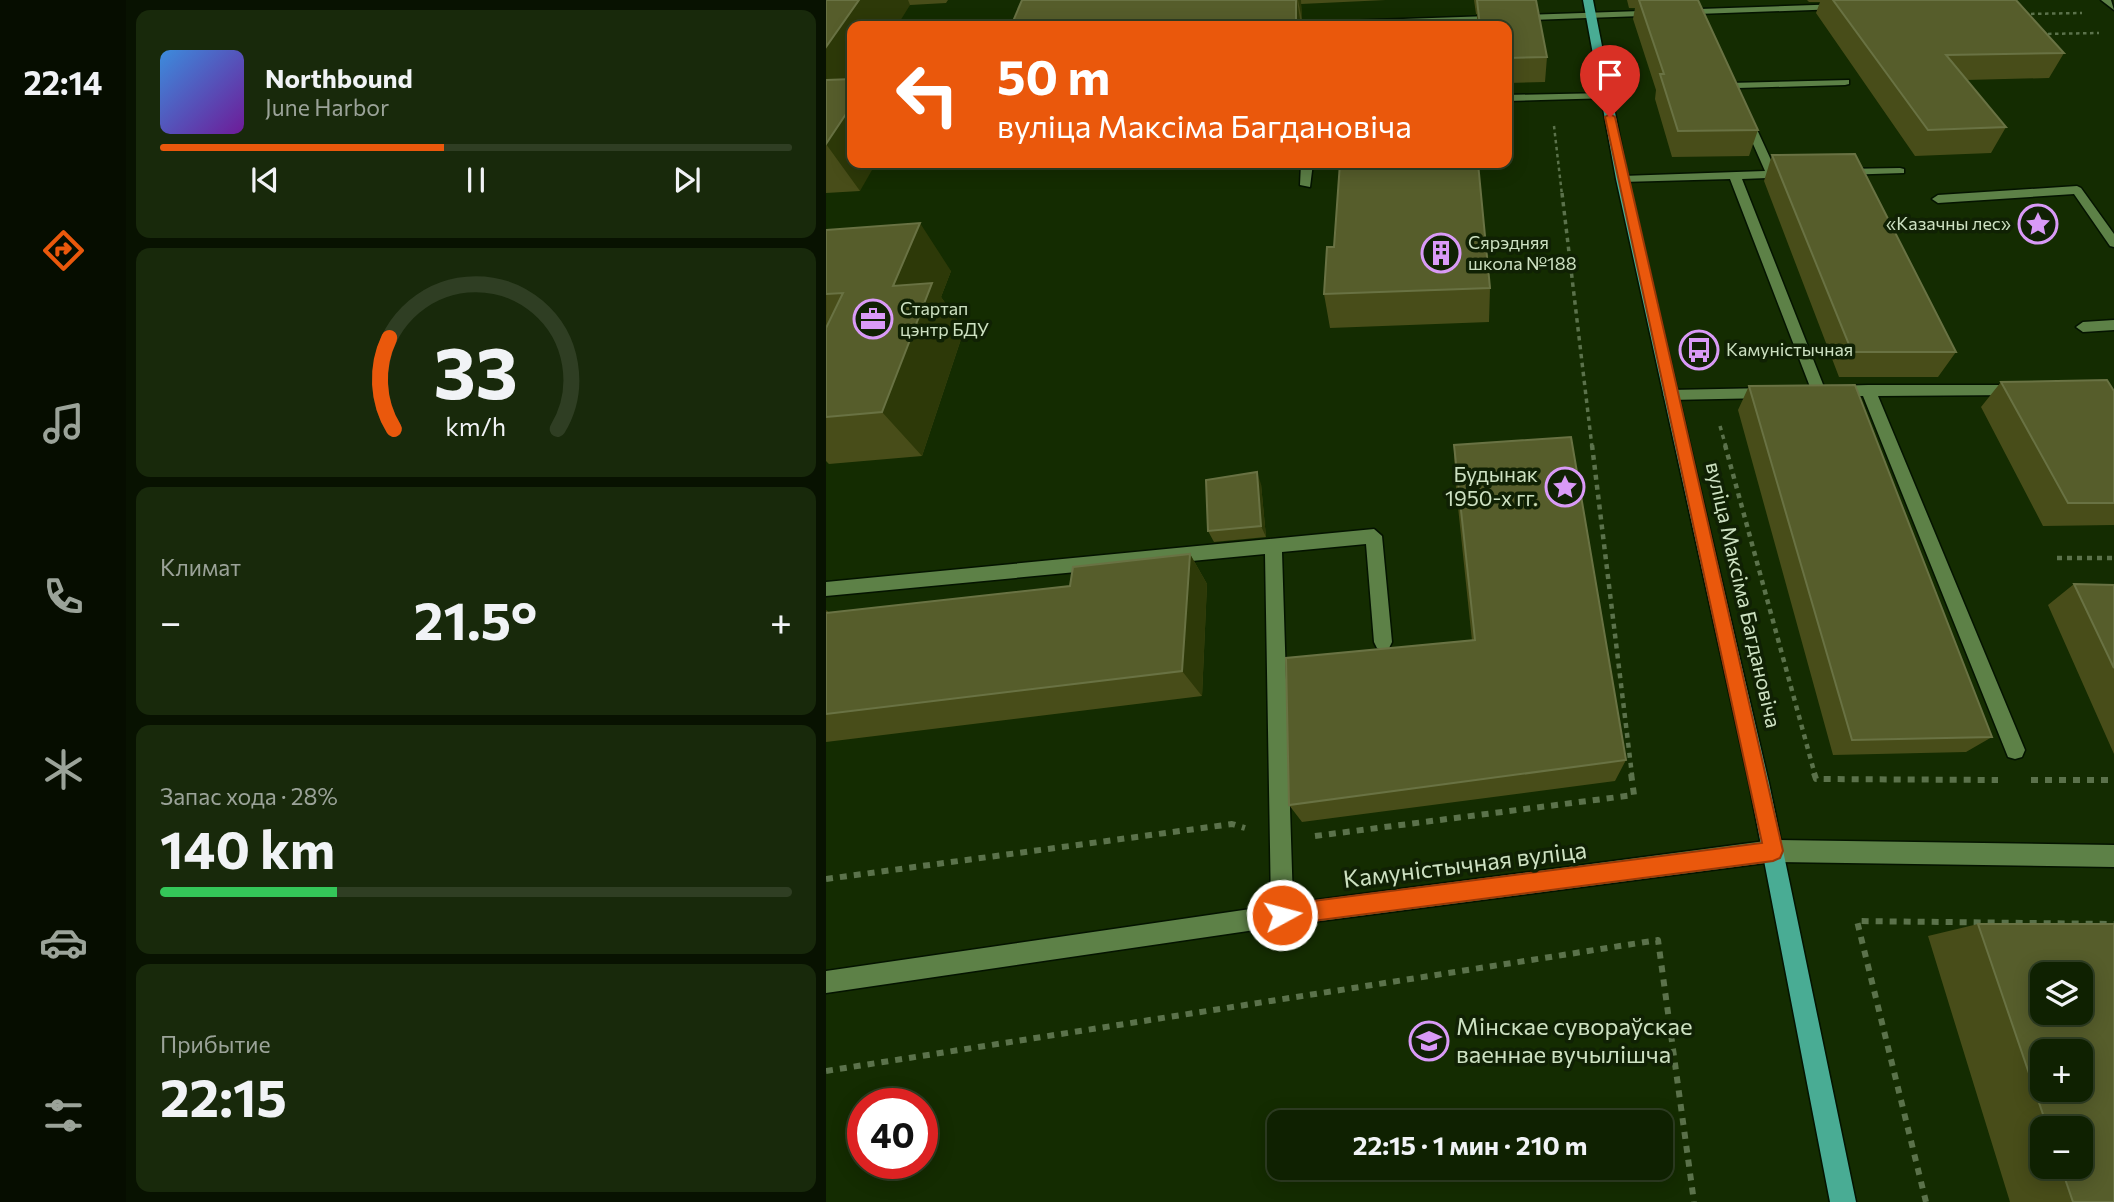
<!DOCTYPE html>
<html lang="ru">
<meta charset="utf-8">
<style>
:root{--surface:#0f2101;--page:#18290b;--text:#f1f3f6;--muted:#9ba399;--line:#2f3e23;--accent:#ea580c}
body{margin:0;font-family:Commissioner,sans-serif;background:var(--page);color:var(--text);height:100vh;display:flex;flex-direction:column;font-size:26px;white-space:nowrap}
*{box-sizing:border-box;margin:0}
p{font-size:23px;color:var(--muted)}
.icon{flex:none;width:38px;height:38px;fill:none;stroke:currentColor;stroke-width:2;stroke-linecap:round;stroke-linejoin:round}
.map{position:relative;flex:1;overflow:hidden}
.drawer{display:flex;flex-direction:column;gap:10px;padding:10px;background:#081201;width:700px}
.drawer>*{flex:none}
.banner{position:absolute;left:21px;top:21px;width:665px;height:147px;border-radius:14px;box-shadow:0 4px 18px #0003,0 0 0 2px var(--line);background:#ea580c;color:#fff;overflow:hidden}
.fabs{position:absolute;left:1204px;top:962px;display:grid;gap:14px}
.fabs a{display:grid;place-items:center;width:63px;height:63px;border-radius:14px;background:var(--surface);box-shadow:0 4px 18px #0003,0 0 0 2px var(--line);font-size:35px}
.speed{position:absolute;left:21px;top:1088px;display:flex;gap:14px;font-size:35px;font-weight:700;text-align:center}
.speed>*{display:grid;place-content:center;width:91px;height:91px;border-radius:50%;background:var(--surface);box-shadow:0 4px 18px #0003,0 0 0 2px var(--line);line-height:1}
.speed .limit{border:10px solid #d22;background:#fff;color:#111}
.pin{position:absolute;display:grid;place-items:center;width:60px;height:60px;color:#fff;margin:-72px -30px;border-radius:50% 50% 50% 0;rotate:-45deg;box-shadow:0 0 7px #0007}
.pin .icon{rotate:45deg}
.me{position:absolute;width:77px;margin:-38px;rotate:83deg;stroke-linejoin:round;filter:drop-shadow(0 0 5px #0008)}
.turn{display:flex;align-items:center;gap:24px;height:147px;padding:0 35px;font-size:32px}
.turn .icon{width:91px;height:91px;stroke-width:2.5}
.turn b{display:block;font-size:49px;line-height:60px}
.big{font-size:52px;font-weight:700;line-height:1.1}
.drawer .card{flex:1;display:flex;flex-direction:column;justify-content:center;gap:10px;min-width:0;padding:0 24px;border-radius:14px;background:var(--page)}
.drawer .dial{align-items:center;gap:0}
.dial svg{height:182px;overflow:visible;fill:none;stroke:var(--line);stroke-width:7;stroke-linecap:round;text-anchor:middle}
.dial text{fill:var(--text);stroke:none}
.song{display:flex;align-items:center;gap:21px}
.cover{width:84px;height:84px;border-radius:10px;background:linear-gradient(135deg,hsl(210 70% 55%),hsl(280 70% 35%))}
.played{height:7px;border-radius:4px;background:linear-gradient(90deg,var(--accent) 45%,var(--line) 45%)}
.keys{display:flex;justify-content:space-around;direction:ltr}
.heat{display:flex;justify-content:space-between;align-items:center;font-size:38px;direction:ltr}
.charge{height:10px;border-radius:5px;background:linear-gradient(90deg,#34c759 28%,var(--line) 0)}
.trip{position:absolute;left:441px;top:1110px;width:406px;height:70px;border-radius:14px;background:var(--surface);box-shadow:0 4px 18px #0003,0 0 0 2px var(--line);font-weight:700;line-height:70px;text-align:center}
main{display:flex;flex:1;min-height:0}
.dock{display:flex;flex-direction:column;width:126px;justify-content:space-around;align-items:center;background:#060d00;color:var(--muted)}
.dock .icon{width:49px;height:49px}
.dock .selected{color:var(--accent)}
.dock b{font-size:32px;color:var(--text)}
.map>svg:first-child{display:block}
.lines{fill:none;stroke-linecap:round;stroke-linejoin:round}
.minor-casing{stroke:#041300;stroke-width:3}
.major-casing{stroke:#041300;stroke-width:3}
.path-far3{stroke:#5b724b;stroke-width:2.5;stroke-dasharray:3.5 3.5;stroke-linecap:butt}
.path-far2{stroke:#5b724b;stroke-width:3.5;stroke-dasharray:4.5 4.5;stroke-linecap:butt}
.path-far1{stroke:#5b724b;stroke-width:4.5;stroke-dasharray:5 5;stroke-linecap:butt}
.path{stroke:#5b724b;stroke-width:6;stroke-dasharray:7 7;stroke-linecap:butt}
.minor{fill:#5d8147;fill-rule:evenodd}
.major{fill:#49ac94;fill-rule:evenodd}
.wall{fill:#484d19;fill-rule:evenodd}
.shaded-wall{fill:#2d3908}
.building{fill:#565d2b;stroke:#697243;stroke-width:2;fill-rule:evenodd}
.route{fill:#ea580c;stroke:#983908;stroke-width:2}
.labels{text-anchor:middle;stroke-width:7;stroke-linejoin:round;paint-order:stroke}
.far-poi-label{font-size:18px;fill:#cde1c2;stroke:#102104;text-anchor:start}
.poi-label{font-size:21px;fill:#cde1c2;stroke:#102104;text-anchor:end}
.street-label{font-size:21px;fill:#cde1c2;stroke:#102104}
.near-street-label{font-size:24px;fill:#cde1c2;stroke:#102104}
.near-poi-label{font-size:24px;fill:#cde1c2;stroke:#102104;text-anchor:start}
</style>
<main>
<nav class="dock">
<b>22:14</b>
<svg class="icon selected" aria-label="directions" viewBox="0 0 24 24"><path d="M12 3l9 9-9 9-9-9zM9 14v-3h6M13 9l2 2-2 2"/></svg>
<svg class="icon" aria-label="music" viewBox="0 0 24 24"><path d="M9 18V5l10-2v13"/><circle cx="6" cy="18" r="3"/><circle cx="16" cy="16" r="3"/></svg>
<svg class="icon" aria-label="phone" viewBox="0 0 24 24"><path d="M5 4h4l2 5-3 2q2 4 5 5l2-3 5 2v4C11 20 4 13 5 4z"/></svg>
<svg class="icon" aria-label="climate" viewBox="0 0 24 24"><path d="M12 3v18M4 7l16 10M4 17L20 7"/></svg>
<svg class="icon" aria-label="car" viewBox="0 0 24 24"><path d="M5 17H2v-5l4-1 3-4h7l3 4 3 1v5h-3M9 17h6M6 11h13"/><circle cx="7" cy="17" r="2"/><circle cx="17" cy="17" r="2"/></svg>
<svg class="icon" aria-label="filters" viewBox="0 0 24 24"><path d="M4 7h16M4 17h16"/><circle cx="9" cy="7" r="2"/><circle cx="15" cy="17" r="2"/></svg>
</nav>
<section class="drawer">
<div class="card">
<div class="song"><i class="cover"></i><div><b>Northbound</b><p>June Harbor</p></div></div>
<div class="played"></div>
<div class="keys"><svg class="icon" aria-label="previous" viewBox="0 0 24 24"><path d="M18 5L8 12l10 7zM5 5v14"/></svg><svg class="icon" aria-label="pause" viewBox="0 0 24 24"><path d="M8 5v14M16 5v14"/></svg><svg class="icon" aria-label="next" viewBox="0 0 24 24"><path d="M6 5l10 7-10 7zM19 5v14"/></svg></div>
</div>
<div class="card dial"><svg viewBox="0 0 100 80">
<path d="M14 69A42 42 0 1 1 86 69"/>
<path d="M14 69A42 42 0 0 1 12 29" stroke="#ea580c"/>
<text x="50" y="56" font-size="32" font-weight="700">33</text>
<text x="50" y="72" font-size="11">km/h</text>
</svg></div>
<div class="card"><p>Климат</p>
<div class="heat"><a>−</a><b class="big">21.5°</b><a>+</a></div>
</div>
<div class="card"><p>Запас хода · 28%</p><b class="big">140 km</b><div class="charge"></div></div>
<div class="card"><p>Прибытие</p><b class="big">22:15</b></div>
</section>
<div class="map">
<svg width="1288" height="1202" viewBox="0 0 1288 1202">
<rect width="100%" height="100%" fill="#142c01"/>
<g class="lines">
<defs>
<path id="minor" d="M1275 0H1285L1288 10Z
M1017 4 1019 6 1014 9 532 26H456L461 23Z
M1023 80V84L1019 85 912 88 950 171H964L970 174 964 177 916 179 1000 392 993 397 986 392 904 179 796 182 790 179 796 176 939 171 901 85 902 83Z
M781 93 786 96 785 98 681 101V95Z
M475 163H487L484 187 474 185Z
M1074 168 1078 169V173L1016 175 1010 172 1016 169Z
M1251 186 1255 188 1288 234V247L1284 246 1248 194 1112 203 1106 199 1112 195Z
M1288 320V330L1257 332 1250 327 1257 322Z
M1042 385H1190L1197 390 1190 395 1052 396 1199 750 1196 757 1189 759 1182 757 1037 396H1008L1001 391 1008 386Z
M942 388 949 393 942 398 844 400 837 395 844 390Z
M548 529 556 536 566 642 563 648 557 650 551 648 548 642 540 544 456 552 467 903 947 840 1288 845V867L947 862 456 926 0 993V971L445 906 439 554 0 596V582Z"/>
<path id="major" d="M757 0H767L802 179 943 783 1030 1202H1004L923 783 790 179Z"/>
</defs>
<use href="#minor" class="minor-casing"/>
<use href="#major" class="major-casing"/>
<path class="path-far3" d="M1198 14 1256 13
M1215 34 1273 33
M728 126 736 195"/>
<path class="path-far2" d="M736 193 766 447
M870 338 876 363
M894 426 900 447"/>
<path class="path-far1" d="M766 445 806 775
M899 445 989 775
M1231 558H1288"/>
<path class="path" d="M988 773 990 779 1172 780
M1205 780H1288
M489 836 808 795 805 773
M0 879 406 824 419 828
M0 1071 832 940 868 1202
M1100 1202 1031 921 1288 924"/>
<use href="#minor" class="minor"/>
<use href="#major" class="major"/>
</g>
<path class="wall" d="M0 0H122L120 3 84 5 26 26 34 191 0 193Z
M196 0H560L475 4 476 20H474L475 26H185Z
M648 0H710L721 57 719 82 681 83V26H651V14H650Z
M801 0H872L932 130 923 156 846 157 829 99 830 90 807 19 809 8H803Z
M981 0H1190L1238 53 1223 78 1140 80 1180 127 1165 153 1089 156 990 13 994 2H983Z
M946 155 1130 352 1112 377H1013L938 181Z
M0 230 125 271 115 297 138 330 96 456 3 464 0 461Z
M508 247 664 288 663 322 504 328 498 294Z
M1175 382 1288 391V525L1217 526 1155 407Z
M923 386 1166 737 1140 752 1007 755 912 410Z
M628 445 800 760 789 781 476 822 463 805 646 641 629 478Z
M435 484 440 537 388 542 382 531Z
M364 554 381 584 376 696 0 742V610L4 613 244 586Z
M1248 584 1288 585V754L1222 605Z
M1152 924H1288V1202H1184L1102 936ZM1216 975H1255V1013H1216ZM1216 1052H1255V1090H1216ZM1216 1129H1255V1167H1216Z"/>
<path class="shaded-wall" d="M33 0H82L84 5 71 26H26V98L0 116V47Z
M470 0H471L475 26H470Z
M472 0H475L476 20Z
M26 105V163H50L34 191 0 144Z
M94 223 125 271 115 297 138 330 96 456 56 412 67 286Z
M431 472 435 484 440 537 435 526Z
M364 554 381 584 376 696 356 671Z"/>
<path class="building" d="M0 0H33L0 47Z
M196 0H470V26H185Z
M651 0H710L721 57 681 58V26H654Z
M813 0H872L932 130 852 131 834 74H838Z
M1007 0H1190L1238 53 1120 55 1180 127 1102 130Z
M26 79V105L0 144V80Z
M1029 154 1130 352H1026L946 155Z
M514 163H652L664 288 498 294 501 247H508Z
M94 223 67 286 106 283 56 412 0 417V328L17 293 0 294V230Z
M1281 380 1288 391V503H1242L1175 382Z
M1029 385 1166 737 1026 740 923 386Z
M745 437 800 760 463 805 460 658 649 640 628 445Z
M431 472 435 526 382 531 380 480Z
M364 554 356 671 0 714V613L244 586 247 567Z
M1248 584 1288 585V668Z
M1152 924H1288V1202H1247L1235 1167H1255V1129H1222ZM1216 975H1255V1013H1216ZM1216 1052H1255V1090H1216Z"/>
<path class="route" d="M784 114 789 117 957 851 954 858 947 861 456 925 449 922 446 915 449 907 456 905 936 843 779 117Z"/>
<defs>
<symbol id="sight-ring" viewBox="-11 -11 22 22"><circle r="9.5" fill="#102104" stroke="#d99af7" stroke-width="1.5"/><path d="M0-6L1.8-2.2L6-1.7L2.9 1.2L3.7 5.4L0 3.3L-3.7 5.4L-2.9 1.2L-6-1.7L-1.8-2.2Z" fill="#d99af7"/></symbol>
<symbol id="building-ring" viewBox="-11 -11 22 22"><circle r="9.5" fill="#102104" stroke="#d99af7" stroke-width="1.5"/><path d="M-4-6H4V6H1V3H-1V6H-4ZM-2.5-4.3h1.7v1.8h-1.7ZM.8-4.3h1.7v1.8H.8ZM-2.5-1h1.7V.8h-1.7ZM.8-1h1.7V.8H.8Z" fill="#d99af7"/></symbol>
<symbol id="office-ring" viewBox="-11 -11 22 22"><circle r="9.5" fill="#102104" stroke="#d99af7" stroke-width="1.5"/><path d="M-6-3h4V-5.5h4V-3h4V5H-6ZM-1-4.5V-3h2v-1.5ZM-6 0V1H6V0Z" fill="#d99af7"/></symbol>
<symbol id="bus-ring" viewBox="-11 -11 22 22"><circle r="9.5" fill="#102104" stroke="#d99af7" stroke-width="1.5"/><path d="M-5-6H5V4H4V6H2V4H-2V6H-4V4H-5ZM-3.5-4V0h7V-4ZM-3.5 1.2v1.5H-2V1.2ZM2 1.2v1.5H3.5V1.2Z" fill="#d99af7"/></symbol>
<symbol id="university-ring" viewBox="-11 -11 22 22"><circle r="9.5" fill="#102104" stroke="#d99af7" stroke-width="1.5"/><path d="M0-5L7-2L0 1L-7-2ZM-4 1L0 2.5L4 1V4Q0 6-4 4Z" fill="#d99af7"/></symbol>
</defs>
<g fill-rule="evenodd">
<use href="#sight-ring" x="1190" y="202" width="44" height="44"/>
<use href="#building-ring" x="593" y="231" width="44" height="44"/>
<use href="#office-ring" x="25" y="297" width="44" height="44"/>
<use href="#bus-ring" x="851" y="328" width="44" height="44"/>
<use href="#sight-ring" x="717" y="465" width="44" height="44"/>
<use href="#university-ring" x="581" y="1019" width="44" height="44"/>
</g>
<g class="labels">
<g class="far-poi-label">
<text x="1185" y="230" text-anchor="end">«Казачны лес»</text>
<text x="642" y="249">Сярэдняя<tspan x="642" dy="21">школа №188</tspan></text>
<text x="74" y="315">Стартап<tspan x="74" dy="21">цэнтр БДУ</tspan></text>
<text x="900" y="356">Камуністычная</text>
</g>
<g class="poi-label">
<text x="712" y="482">Будынак<tspan x="712" dy="24">1950-х гг.</tspan></text>
</g>
<g class="street-label">
<text transform="translate(917 595) rotate(77)" y="7">вуліца Максіма Багдановіча</text>
</g>
<g class="near-street-label">
<text transform="translate(639 865) rotate(-7)" y="8">Камуністычная вуліца</text>
</g>
<g class="near-poi-label">
<text x="630" y="1035">Мінскае сувораўскае<tspan x="630" dy="28">ваеннае вучылішча</tspan></text>
</g>
</g>
</svg>
<div class="fabs">
<a><svg class="icon" aria-label="layers" viewBox="0 0 24 24"><path d="M12 4l9 5-9 5-9-5zM3 14l9 5 9-5"/></svg></a>
<a>+</a>
<a>−</a>
</div>
<div class="speed"><div class="limit">40</div></div>
<div class="pin" style="left:784px;top:117px;background:#d93025"><svg class="icon" aria-label="arrive" viewBox="0 0 24 24"><path d="M6 21V4h12l-3 4 3 4H6"/></svg></div>
<svg class="me" style="left:456px;top:915px" viewBox="-20 -20 40 40"><circle r="17" fill="#ea580c" stroke="#fff" stroke-width="3"/><path d="M0-11L8 9 0 5-8 9z" fill="#fff"/></svg>
<div class="trip">22:15 · 1 мин · 210 m</div>
<div class="banner">
<div class="turn"><svg class="icon" aria-label="left" viewBox="0 0 24 24"><path d="M17 20v-9H6M10 6l-5 5 5 5"/></svg><div><b>50 m</b>вуліца Максіма Багдановіча</div></div>
</div>
</div>
</main>
